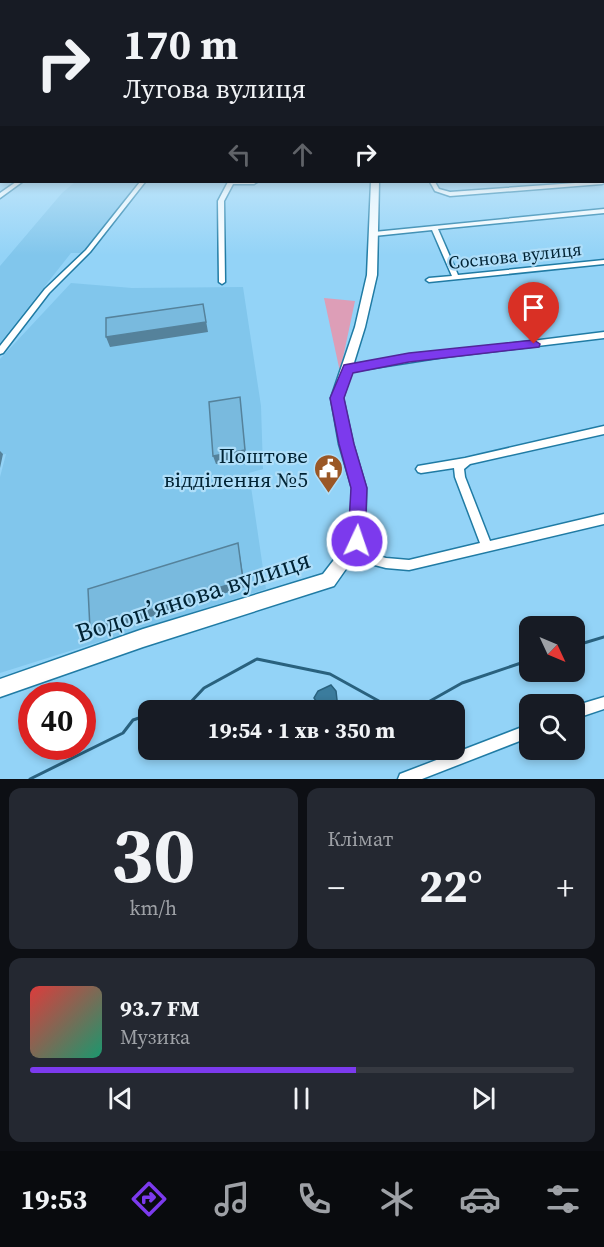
<!DOCTYPE html>
<html lang="uk">
<meta charset="utf-8">
<style>
:root{--surface:#171b24;--page:#242831;--text:#f1f3f6;--muted:#9ea1a6;--line:#363941;--accent:#7c3aed}
body{margin:0;font-family:"Source Serif 4",serif;background:var(--page);color:var(--text);height:100vh;display:flex;flex-direction:column;font-size:22px;white-space:nowrap}
*{box-sizing:border-box;margin:0}
p{font-size:20px;color:var(--muted)}
.icon{flex:none;width:33px;height:33px;fill:none;stroke:currentColor;stroke-width:2;stroke-linecap:round;stroke-linejoin:round}
.map{position:relative;height:779px;overflow:hidden}
.sheet{display:flex;flex-direction:column;gap:9px;padding:9px;background:#0d0f14;flex:1}
.sheet>*{flex:none}
.top-card{position:absolute;left:0px;top:0px;width:604px;height:183px;box-shadow:0 3px 9px #0003;background:#171b24;color:var(--text);overflow:hidden}
.needle{width:39px;rotate:134deg}
.buttons{position:absolute;left:519px;top:616px;display:grid;gap:12px}
.buttons a{display:grid;place-items:center;width:66px;height:66px;border-radius:12px;background:var(--surface);box-shadow:0 3px 9px #0003;font-size:30px}
.speed{position:absolute;left:18px;top:682px;display:flex;gap:12px;font-size:30px;font-weight:700;text-align:center}
.speed>*{display:grid;place-content:center;width:78px;height:78px;border-radius:50%;background:var(--surface);box-shadow:0 3px 9px #0003;line-height:1}
.speed .limit{border:9px solid #d22;background:#fff;color:#111}
.pin{position:absolute;display:grid;place-items:center;width:51px;height:51px;color:#fff;margin:-62px -26px;border-radius:50% 50% 50% 0;rotate:-45deg;box-shadow:0 0 6px #0007}
.pin .icon{rotate:45deg}
.me{position:absolute;width:66px;margin:-33px;rotate:3deg;stroke-linejoin:round;filter:drop-shadow(0 0 4px #0008)}
.turn{display:flex;align-items:center;gap:21px;height:126px;padding:0 24px;font-size:27px}
.turn .icon{width:78px;height:78px;stroke-width:2.5}
.turn b{display:block;font-size:42px;line-height:51px}
.lanes{display:flex;align-items:center;height:57px;padding:0 24px;background:#0003;justify-content:center;gap:30px;direction:ltr}
.lanes .off{opacity:.35}
.big{font-size:45px;font-weight:700;line-height:1.1}
.sheet .tile{flex:1;display:flex;flex-direction:column;justify-content:center;gap:9px;min-width:0;padding:0 21px;border-radius:12px;background:var(--page)}
.sheet .dial{align-items:center;gap:0}
.dial b{font-size:78px;line-height:1}
.song{display:flex;align-items:center;gap:18px}
.cover{width:72px;height:72px;border-radius:9px;background:linear-gradient(135deg,hsl(0 70% 55%),hsl(160 70% 35%))}
.played{height:6px;border-radius:3px;background:linear-gradient(90deg,var(--accent) 60%,var(--line) 60%)}
.keys{display:flex;justify-content:space-around;direction:ltr}
.heat{display:flex;justify-content:space-between;align-items:center;font-size:33px;direction:ltr}
.sheet .tiles{flex:1;display:grid;gap:9px;grid-template-columns:1fr 1fr}
.tile:last-child{grid-column:span 2}
.trip{position:absolute;left:138px;top:700px;width:327px;height:60px;border-radius:12px;background:var(--surface);box-shadow:0 3px 9px #0003;font-weight:700;line-height:60px;text-align:center}
.menu{display:flex;height:96px;justify-content:space-around;align-items:center;background:#090b0e;color:var(--muted)}
.menu .icon{width:42px;height:42px}
.menu .selected{color:var(--accent)}
.menu b{font-size:27px;color:var(--text)}
.map>svg:first-child{display:block}
.built{fill:#81c6ec}
.green{fill:#dd9eb7}
.water{fill:#3b7c9d;stroke:#29617e;stroke-width:1.5}
.lines{fill:none;stroke-linecap:round;stroke-linejoin:round}
.stream{stroke:#29617e;stroke-width:3}
.street-casing{stroke:#207ba4;stroke-width:3}
.secondary-casing{stroke:#207ba4;stroke-width:3}
.street{fill:#fff;fill-rule:evenodd}
.secondary{fill:#fff;fill-rule:evenodd}
.shaded-wall{fill:#55829b}
.building{fill:#79bade;stroke:#55829b;stroke-width:1.5}
.route{fill:#7c3aed;stroke:#51269a;stroke-width:1.5}
.labels{text-anchor:middle;stroke-width:4.5;stroke-linejoin:round;paint-order:stroke}
.far-street-label{font-size:18px;fill:#002334;stroke:#afdef9}
.poi-label{font-size:21px;fill:#002334;stroke:#afdef9;text-anchor:end}
.near-street-label{font-size:26px;fill:#002334;stroke:#afdef9}
</style>
<div class="map">
<svg width="604" height="779" viewBox="0 0 604 779">
<rect width="100%" height="100%" fill="#93d3f7"/>
<path class="built" d="M75 182H138L84 253H71L0 343V266L62 193Z
M71 283 132 288 243 287 261 406 263 469 249 473 266 589 0 673V477L6 454 0 455V359Z"/>
<path class="green" d="M324 298 355 301 340 372Z"/>
<path class="water" d="M331 685 336 691 338 709 322 710 314 698 318 691Z"/>
<g class="lines">
<path class="stream" d="M574 646 604 637
M175 711 188 705 204 688 257 659 330 674 386 705H423L462 683 530 660
M30 779 123 733 133 720 148 715"/>
<defs>
<path id="street" d="M603 156H604V158H603Z
M604 181V183L602 184 450 196 435 191 430 182H435L439 189 450 192Z
M16 182H22L0 198V193Z
M140 182H145L90 252 49 293 3 353 0 354V346L45 289 86 250Z
M228 182H257L254 184H233L224 201 225 282 222 284 219 282 218 201Z
M604 209V213L438 229 458 275 604 260V264L429 282 426 280 429 278 452 276 432 230 374 236 371 234 374 232Z
M604 332V338L444 357 348 372 344 369 348 366 444 352Z
M604 426V434L470 464 464 469 465 477 490 541 604 514V524L409 570 386 568 344 557 343 553 344 549 348 548 386 558 409 560 480 543 455 477 454 468 421 473 418 472 416 469 418 466 465 458Z
M604 697V709L574 719V706Z
M530 724V737L422 779H398L400 774Z"/>
<path id="secondary" d="M371 182H379L377 275 365 327 343 398 353 444 366 488 365 541 362 546 334 586 143 647 0 697V679L143 629 323 574 350 539 352 488 339 444 331 398 355 327 367 275Z"/>
</defs>
<use href="#street" class="street-casing"/>
<use href="#secondary" class="secondary-casing"/>
<use href="#street" class="street"/>
<use href="#secondary" class="secondary"/>
</g>
<path class="shaded-wall" d="M203 304 208 332 110 347 106 337Z
M240 397 246 458 216 464 213 456Z
M0 451 3 454 0 468Z
M238 543 245 587 97 634 90 629Z"/>
<path class="building" d="M203 304 206 322 106 337V318Z
M240 397 245 450 213 456 209 402Z
M238 543 243 580 90 629 88 589Z"/>
<linearGradient id="sky" x2="0" y2="1"><stop stop-color="#639eca"/><stop offset="0.57" stop-color="#ceebfb"/><stop offset="1" stop-color="#ceebfb" stop-opacity="0"/></linearGradient>
<rect width="604" height="255" fill="url(#sky)"/>
<path class="route" d="M534 340 540 344 539 347 409 362 353 373 344 398 354 444 367 488 365 541 363 547 357 549 350 547 348 541 351 488 339 444 330 398 344 365 409 353Z"/>
<defs>
<symbol id="civic-pin" viewBox="-11 -11 22 30"><path d="M0 17L-7.5 6A9.5 9.5 0 1 1 7.5 6Z" fill="#9a5726" stroke="#afdef9"/><path d="M-.6-6.5H3V-4.5H.6V-3L4-1V1h2V6H-6V1h2V-1L-.6-3ZM-1.2 2.5V6h2.4V2.5Z" fill="#fff"/></symbol>
</defs>
<g fill-rule="evenodd">
<use href="#civic-pin" x="312" y="452" width="33" height="45"/>
</g>
<g class="labels">
<g class="far-street-label">
<text transform="translate(515 256) rotate(-6)" y="6">Соснова вулиця</text>
</g>
<g class="poi-label">
<text x="308" y="463">Поштове<tspan x="308" dy="24">відділення №5</tspan></text>
</g>
<g class="near-street-label">
<text transform="translate(193 596) rotate(-18)" y="9">Водоп’янова вулиця</text>
</g>
</g>
</svg>
<div class="buttons">
<a><svg class="needle" viewBox="-14 -14 28 28"><path d="M0-13l5 13h-10z" fill="#e53935"/><path d="M0 13l5-13h-10z" fill="#9ea1a6"/></svg></a>
<a><svg class="icon" aria-label="search" viewBox="0 0 24 24"><circle cx="10" cy="10" r="6"/><path d="M15 15l6 6"/></svg></a>
</div>
<div class="speed"><div class="limit">40</div></div>
<div class="pin" style="left:534px;top:344px;background:#d93025"><svg class="icon" aria-label="arrive" viewBox="0 0 24 24"><path d="M6 21V4h12l-3 4 3 4H6"/></svg></div>
<svg class="me" style="left:357px;top:541px" viewBox="-20 -20 40 40"><circle r="17" fill="#7c3aed" stroke="#fff" stroke-width="3"/><path d="M0-11L8 9 0 5-8 9z" fill="#fff"/></svg>
<div class="trip">19:54 · 1 хв · 350 m</div>
<div class="top-card">
<div class="turn"><svg class="icon" aria-label="right" viewBox="0 0 24 24"><path d="M7 20v-9h11M14 6l5 5-5 5"/></svg><div><b>170 m</b>Лугова вулиця</div></div>
<div class="lanes"><svg class="icon off" aria-label="left" viewBox="0 0 24 24"><path d="M17 20v-9H6M10 6l-5 5 5 5"/></svg><svg class="icon off" aria-label="ahead" viewBox="0 0 24 24"><path d="M12 20V5M6 11l6-6 6 6"/></svg><svg class="icon" aria-label="right" viewBox="0 0 24 24"><path d="M7 20v-9h11M14 6l5 5-5 5"/></svg></div>
</div>
</div>
<section class="sheet">
<div class="tiles">
<div class="tile dial"><b>30</b><p>km/h</p></div>
<div class="tile"><p>Клімат</p>
<div class="heat"><a>−</a><b class="big">22°</b><a>+</a></div>
</div>
<div class="tile">
<div class="song"><i class="cover"></i><div><b>93.7 FM</b><p>Музика</p></div></div>
<div class="played"></div>
<div class="keys"><svg class="icon" aria-label="previous" viewBox="0 0 24 24"><path d="M18 5L8 12l10 7zM5 5v14"/></svg><svg class="icon" aria-label="pause" viewBox="0 0 24 24"><path d="M8 5v14M16 5v14"/></svg><svg class="icon" aria-label="next" viewBox="0 0 24 24"><path d="M6 5l10 7-10 7zM19 5v14"/></svg></div>
</div>
</div>
</section>
<nav class="menu">
<b>19:53</b>
<svg class="icon selected" aria-label="directions" viewBox="0 0 24 24"><path d="M12 3l9 9-9 9-9-9zM9 14v-3h6M13 9l2 2-2 2"/></svg>
<svg class="icon" aria-label="music" viewBox="0 0 24 24"><path d="M9 18V5l10-2v13"/><circle cx="6" cy="18" r="3"/><circle cx="16" cy="16" r="3"/></svg>
<svg class="icon" aria-label="phone" viewBox="0 0 24 24"><path d="M5 4h4l2 5-3 2q2 4 5 5l2-3 5 2v4C11 20 4 13 5 4z"/></svg>
<svg class="icon" aria-label="climate" viewBox="0 0 24 24"><path d="M12 3v18M4 7l16 10M4 17L20 7"/></svg>
<svg class="icon" aria-label="car" viewBox="0 0 24 24"><path d="M5 17H2v-5l4-1 3-4h7l3 4 3 1v5h-3M9 17h6M6 11h13"/><circle cx="7" cy="17" r="2"/><circle cx="17" cy="17" r="2"/></svg>
<svg class="icon" aria-label="filters" viewBox="0 0 24 24"><path d="M4 7h16M4 17h16"/><circle cx="9" cy="7" r="2"/><circle cx="15" cy="17" r="2"/></svg>
</nav>
